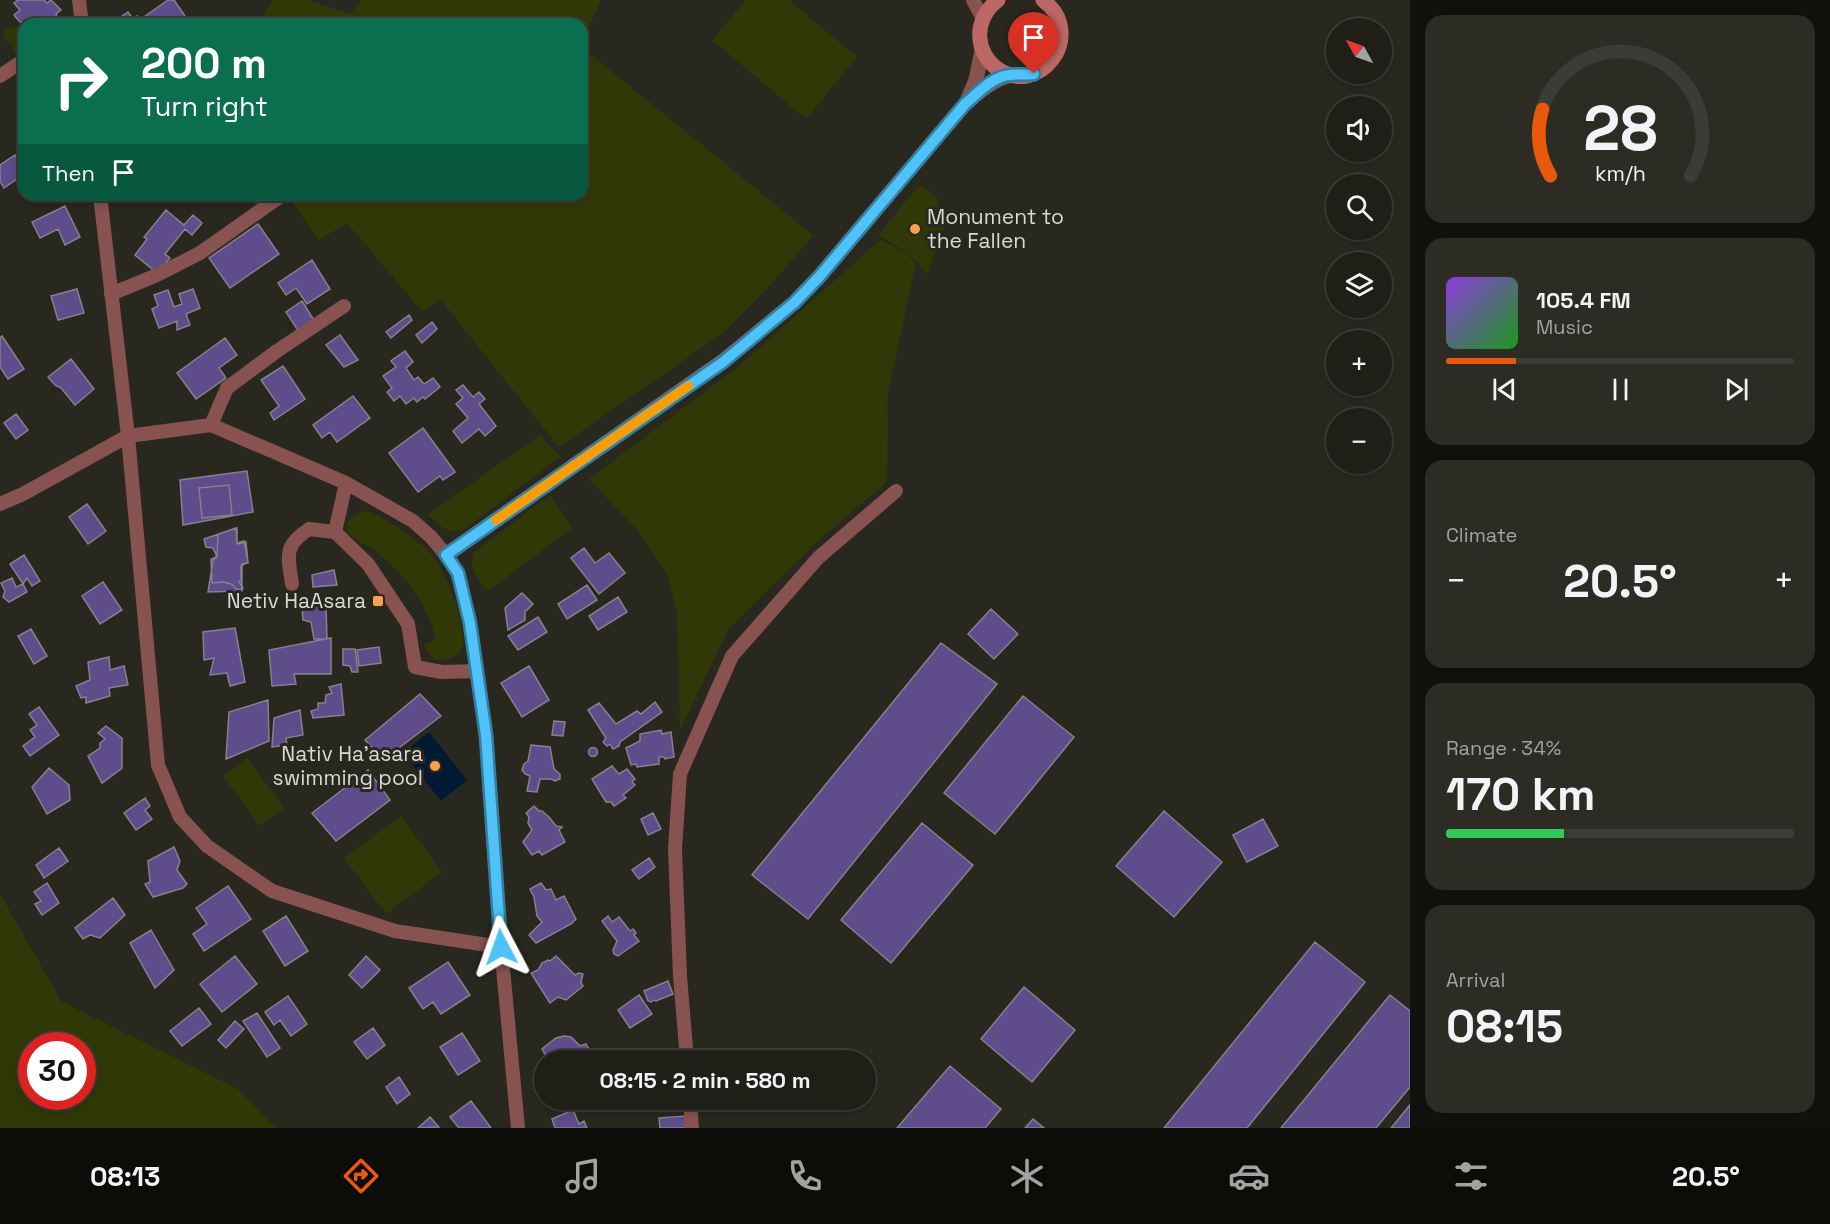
<!DOCTYPE html>
<meta charset="utf-8">
<style>
:root{--surface:#1f1e17;--page:#2c2b24;--text:#f1f3f6;--muted:#a1a2a1;--line:#3c3c36;--accent:#ea580c}
body{margin:0;font-family:"Space Grotesk",sans-serif;background:var(--page);color:var(--text);height:100vh;display:flex;flex-direction:column;font-size:22px;white-space:nowrap}
*{box-sizing:border-box;margin:0}
p{font-size:20px;color:var(--muted)}
.icon{flex:none;width:33px;height:33px;fill:none;stroke:currentColor;stroke-width:2;stroke-linecap:round;stroke-linejoin:round}
.map{position:relative;flex:1;overflow:hidden}
.panel{display:flex;flex-direction:column;gap:15px;padding:15px;background:#11100d;width:420px}
.panel>*{flex:none}
.banner{position:absolute;left:18px;top:18px;width:570px;height:183px;border-radius:18px;box-shadow:0 3px 9px #0003,0 0 0 2px var(--line);background:#0b6e4f;color:#fff;overflow:hidden}
.needle{width:39px;rotate:310deg}
.tools{position:absolute;left:1326px;top:18px;display:grid;gap:12px}
.tools a{display:grid;place-items:center;width:66px;height:66px;border-radius:50%;background:var(--surface);box-shadow:0 3px 9px #0003,0 0 0 2px var(--line);font-size:30px}
.speed{position:absolute;left:18px;top:1032px;display:flex;gap:12px;font-size:30px;font-weight:700;text-align:center}
.speed>*{display:grid;place-content:center;width:78px;height:78px;border-radius:50%;background:var(--surface);box-shadow:0 3px 9px #0003,0 0 0 2px var(--line);line-height:1}
.speed .limit{border:9px solid #d22;background:#fff;color:#111}
.pin{position:absolute;display:grid;place-items:center;width:51px;height:51px;color:#fff;margin:-62px -26px;border-radius:50% 50% 50% 0;rotate:-45deg;box-shadow:0 0 6px #0007}
.pin .icon{rotate:45deg}
.me{position:absolute;width:66px;margin:-33px;rotate:356deg;stroke-linejoin:round;filter:drop-shadow(0 0 4px #0008)}
.turn{display:flex;align-items:center;gap:21px;height:126px;padding:0 24px;font-size:27px}
.turn .icon{width:78px;height:78px;stroke-width:2.5}
.turn b{display:block;font-size:42px;line-height:51px}
.then{display:flex;align-items:center;height:57px;padding:0 24px;background:#0003;gap:12px;font-size:22px}
.big{font-size:45px;font-weight:700;line-height:1.1}
.panel .widget{flex:1;display:flex;flex-direction:column;justify-content:center;gap:9px;min-width:0;padding:0 21px;border-radius:18px;background:var(--page)}
.panel .dial{align-items:center;gap:0}
.dial svg{height:156px;overflow:visible;fill:none;stroke:var(--line);stroke-width:7;stroke-linecap:round;text-anchor:middle}
.dial text{fill:var(--text);stroke:none}
.song{display:flex;align-items:center;gap:18px}
.cover{width:72px;height:72px;border-radius:9px;background:linear-gradient(135deg,hsl(270 70% 55%),hsl(120 70% 35%))}
.played{height:6px;border-radius:3px;background:linear-gradient(90deg,var(--accent) 20%,var(--line) 20%)}
.keys{display:flex;justify-content:space-around;direction:ltr}
.heat{display:flex;justify-content:space-between;align-items:center;font-size:33px;direction:ltr}
.charge{height:9px;border-radius:4px;background:linear-gradient(90deg,#34c759 34%,var(--line) 0)}
.trip{position:absolute;left:534px;top:1050px;width:342px;height:60px;border-radius:30px;background:var(--surface);box-shadow:0 3px 9px #0003,0 0 0 2px var(--line);font-weight:700;line-height:60px;text-align:center}
.dock{display:flex;height:96px;justify-content:space-around;align-items:center;background:#0c0c09;color:var(--muted)}
.dock .icon{width:42px;height:42px}
.dock .current{color:var(--accent)}
.dock b{font-size:27px;color:var(--text)}
main{display:flex;flex:1;min-height:0}
.map>svg:first-child{display:block}
.green{fill:#313807;fill-rule:evenodd}
.water{fill:#021934}
.building{fill:#5e4c8b;stroke:#84828d;stroke-width:1.5}
.lines{fill:none;stroke-linecap:round;stroke-linejoin:round}
.minor{stroke:#87524f;stroke-width:14}
.tertiary{stroke:#87524f;stroke-width:15}
.secondary{stroke:#bc6764;stroke-width:15}
.route-casing{stroke:#337fa1;stroke-width:15}
.route{stroke:#4fc3f7;stroke-width:10}
.slow{stroke:#f59e0b;stroke-width:10}
.poi-dot{fill:#f8a14a;stroke:#29281f;stroke-width:2}
.labels{text-anchor:middle;stroke-width:6;stroke-linejoin:round;paint-order:stroke}
.poi-label{font-size:21px;fill:#dad9d4;stroke:#29281f;text-anchor:end}
</style>
<main>
<div class="map">
<svg width="1410" height="1128" viewBox="0 0 1410 1128">
<rect width="100%" height="100%" fill="#29281f"/>
<path class="green" d="M273 0H307L350 14 362 0H601L586 33 589 53 813 235 776 279 723 333 559 447 441 300 422 311 347 223 319 240 287 195H582V24H256Z
M746 0H789L857 57 806 119 712 40Z
M20 26C25 38 23 44 15 54L12 46 4 39 5 29Z
M917 187C933 187 943 204 944 219 944 234 932 259 928 274 913 256 899 246 878 236Z
M880 240 904 252 916 263 888 393 887 482 821 538 728 630 680 730 677 613 667 574 638 531 589 479 740 365Z
M540 435 560 457 463 530C448 536 439 524 427 515Z
M550 495 572 528 488 591C478 581 469 568 473 553Z
M363 511C372 511 380 517 388 521 404 531 420 541 432 555 445 571 471 632 461 650 456 659 445 660 436 660L427 651 424 644 436 640C428 604 403 573 374 550 367 545 352 540 348 531 344 521 354 515 363 511Z
M247 758 284 808 260 826 223 776Z
M401 816 442 872 386 914 344 858Z
M0 894 62 1002 238 1089 276 1128H0ZM32 1046H82V1096H32Z"/>
<path class="water" d="M429 732 467 780 441 801 403 753Z"/>
<path class="building" d="M18 0H44L47 3 51 0 61 10 56 14 58 19 51 24 20 22 14 15 20 10 14 3Z
M168 0H174L185 16 173 24H110L128 12 133 19 137 16 141 19Z
M15 155 24 168V174L4 188 0 181V165Z
M65 206 80 237 65 245 58 229 40 238 32 222Z
M166 210 184 225 193 215 202 223 192 235 185 229 165 254 170 258 157 273 135 255 147 239 144 237Z
M258 224 279 254 230 288 209 258Z
M312 260 330 289 307 304 296 288 286 295 278 283Z
M77 289 84 313 58 320 51 296Z
M193 289 200 308 186 314 190 325 177 330V321L159 328 152 309 158 306 154 295 168 290 174 307 182 304 179 294Z
M302 301 315 322 299 332 286 312Z
M409 315 412 320 391 338 386 332Z
M432 322 437 329 422 343 416 335Z
M340 335 358 360 344 367 326 345Z
M2 336 24 369 8 379 0 367V338Z
M225 338 237 355 219 368 226 378 196 399 177 373Z
M405 351 413 362 406 368 414 380 418 377 424 384 433 378 440 387 425 399 423 397 417 402 414 398 406 404 400 396 394 401 387 392 392 388 383 376 396 367 391 361Z
M71 359 94 389 75 405 61 388 55 385 48 377Z
M283 366 305 399 274 420 270 413 279 406 261 380Z
M463 385 473 397 479 392 485 399 479 404 496 426 485 436 479 429 462 443 453 431 468 418 456 404 463 398 456 390Z
M353 396 370 418 337 442 330 432 322 438 313 425Z
M16 414 28 430 16 439 4 423Z
M423 428 455 472 443 480 440 476 418 492 389 453Z
M247 471 253 512 183 525 180 480Z
M229 485 232 515 202 518 199 488Z
M87 504 106 531 88 544 69 517Z
M236 528 237 543 244 541 248 562 241 566V580L239 582 243 588 238 590 231 584 223 582 212 583 211 559 217 557 213 548 206 547 204 539Z
M237 528V544L246 542 248 563 242 564V591L208 592 213 561 217 555 218 534Z
M584 548 595 563 609 553 625 573 599 594 571 558Z
M24 555 40 581 32 586 27 578 23 584 10 564Z
M334 570 337 585 313 587 312 575Z
M12 578 16 587 23 584 27 592 9 602 3 597 5 591 1 583Z
M103 582 122 610 100 624 82 596Z
M587 585 597 600 567 619 558 604Z
M522 593 533 604 525 612V620L508 630 505 608Z
M618 597 627 612 598 630 589 616Z
M326 605 327 639H314L311 622 303 620 302 608Z
M991 609 1018 634 994 659 968 634Z
M538 617 547 632 518 650 508 636Z
M235 628 245 682 230 686 227 673 210 675 214 658 204 660 203 632Z
M31 629 47 656 34 664 18 636Z
M331 638V674H294L296 684 272 686 269 650Z
M941 643 997 684 808 919 752 875Z
M379 647 381 663 359 666 357 650Z
M343 649H355L358 672H352L350 666 343 665Z
M109 657 110 670 124 666 128 685 109 688 110 696 86 703V697L81 698 76 686 90 680 88 662Z
M529 666 549 700 522 717 501 683Z
M341 684 344 715 313 718 311 711 318 709V703H325L326 695 332 693 329 687Z
M420 694 441 716 383 760 365 740Z
M1023 696 1074 737 995 834 944 793Z
M268 700 269 741 226 759 229 712Z
M655 702 662 712 620 742 619 746 613 749 610 744 607 746 603 742 606 738 588 710 599 703 616 724 637 711 641 714Z
M39 707 59 735 30 756 23 746 35 737 30 730 37 725 29 714Z
M300 710 303 735 286 738 287 745 272 747 274 718Z
M554 721 565 722 563 736 552 735Z
M106 726 122 738V768L102 783 88 756 100 748V743L105 739 98 733Z
M661 730 662 734 671 732 674 757 665 759 664 757H659V764L637 767 636 764 631 765 626 748 640 741V734Z
M531 745 550 747 554 769 560 774V779L555 781 551 779H540L537 792 527 791 530 776 525 774 522 770 524 764 528 761Z
M588.5 752a4.5 4.5 0 1 1 9 0a4.5 4.5 0 1 1-9 0Z
M612 766 619 774 627 769 635 779 632 782 635 785 623 795 626 798 614 806 611 802H606L592 779Z
M49 768 69 785 70 800 47 814 32 787Z
M368 770 390 800 336 841 312 813Z
M145 798 150 806 145 810 152 819 136 830 124 813Z
M534 806 539 811H542L549 817 556 826 562 827 559 830 565 842 542 855 539 851 532 855 523 842 532 830 528 823 529 817 526 813Z
M1164 811 1222 862 1174 917 1116 866Z
M653 813 661 829 648 835 641 819Z
M1263 819 1278 846 1247 862 1233 835Z
M922 823 973 865 891 963 841 920Z
M174 847 180 861 177 870 187 884 183 888 153 897 145 884 150 882 148 861Z
M59 848 68 861 44 878 36 865Z
M649 858 655 867 639 879 632 870Z
M47 883 59 903 42 915 35 904 41 901 34 892Z
M541 883 546 890 551 889 556 900 564 896 576 919 571 924 536 943 529 935 542 922 537 916 534 897 530 889Z
M228 886 251 919 204 951 193 934 207 924 196 908Z
M113 898 125 915 100 938 90 935 83 939 75 928Z
M286 916 308 951 285 966 263 931Z
M608 916 612 922 619 917 630 931 633 929 636 933 634 935 639 941 618 956 614 954 613 950 617 941 602 921Z
M151 930 174 970 155 988 130 943Z
M1315 942 1365 982 1247 1128H1164Z
M235 956 257 984 222 1012 200 984Z
M366 956 380 970 362 988 349 975Z
M556 956 575 975 579 973 583 974 581 982 583 986 566 1000 558 997 550 1003 531 973 538 970 542 963 548 960 550 961Z
M448 962 470 995 441 1014 433 1002 423 1009 409 988Z
M668 981 673 994 656 1001 654 1000 651 1002 648 1001 644 991Z
M1024 987 1075 1030 1032 1082 981 1039Z
M639 995 652 1014 630 1028 618 1010Z
M1390 995 1410 1011V1087L1376 1128H1281Z
M288 996 307 1024 291 1036 280 1020 274 1025 265 1012Z
M199 1008 211 1024 182 1046 170 1031Z
M257 1013 280 1048 267 1057 243 1021Z
M235 1021 244 1029 226 1048 218 1040Z
M373 1028 385 1045 367 1059 354 1042Z
M462 1033 480 1061 458 1075 440 1047Z
M564 1036 571 1037 580 1046 586 1044 590 1051 585 1055 588 1060H548L542 1049 556 1038Z
M600 1052 608 1060H589Z
M950 1066 1001 1109 985 1128H897Z
M399 1077 410 1094 397 1104 386 1087Z
M471 1101 491 1128H459L450 1117Z
M1410 1105V1128H1391Z
M573 1110 579 1124 584 1121 587 1128H555L552 1119Z
M687 1116V1128H660L659 1118Z
M430 1117 439 1127 418 1128Z
M1033 1119 1044 1128H1025Z"/>
<g class="lines">
<path class="minor" d="M79 0 82 24
M973 0 983 19
M0 76 24 60
M100 195 128 436 158 765 180 817 207 846 272 891 395 931 501 947
M111 294 157 275 200 253 278 198
M211 425 227 388 277 351 344 306
M0 504 23 494 128 436 211 425 346 483 413 521 431 537 446 555 458 573 470 623 486 735 501 947 518 1128
M335 532 346 483
M292 584C288 555 283 546 309 529L335 532 368 564 408 624 415 667 442 672 477 671
M687 1060 680 976 675 849 680 774 732 656 818 558 896 491
M690 1100 692 1128"/>
<path class="tertiary" d="M968 99 976 80 982 50
M446 555 723 361 794 303 819 277 965 104C979 92 992 80 1011 75"/>
<path class="secondary" d="M998 0C986 9 978 24 980 39 981 50 987 60 995 67 1038 101 1089 35 1043 0"/>
</g>
<g class="lines">
<defs>
<path id="route" d="M501 947 486 735 470 623 458 573 446 555 723 362 794 303 819 277 965 104C978 93 992 77 1009 75 1017 74 1025 75 1034 74"/>
</defs>
<use href="#route" class="route-casing"/>
<use href="#route" class="route"/>
<path class="slow" d="M496 520 688 386"/>
</g>
<g class="poi-dot">
<circle cx="915" cy="229" r="6"/>
<rect x="372" y="595" width="12" height="12" rx="3"/>
<circle cx="435" cy="766" r="6"/>
</g>
<g class="labels">
<g class="poi-label">
<text x="927" y="224" text-anchor="start">Monument to<tspan x="927" dy="24">the Fallen</tspan></text>
<text x="366" y="608">Netiv HaAsara</text>
<text x="423" y="761">Nativ Ha'asara<tspan x="423" dy="24">swimming pool</tspan></text>
</g>
</g>
</svg>
<div class="tools">
<a><svg class="needle" viewBox="-14 -14 28 28"><path d="M0-13l5 13h-10z" fill="#e53935"/><path d="M0 13l5-13h-10z" fill="#a1a2a1"/></svg></a>
<a><svg class="icon" aria-label="sound" viewBox="0 0 24 24"><path d="M4 9h4l5-4v14l-5-4H4zM17 9q2 3 0 6"/></svg></a>
<a><svg class="icon" aria-label="search" viewBox="0 0 24 24"><circle cx="10" cy="10" r="6"/><path d="M15 15l6 6"/></svg></a>
<a><svg class="icon" aria-label="layers" viewBox="0 0 24 24"><path d="M12 4l9 5-9 5-9-5zM3 14l9 5 9-5"/></svg></a>
<a>+</a>
<a>−</a>
</div>
<div class="speed"><div class="limit">30</div></div>
<div class="pin" style="left:1034px;top:74px;background:#d93025"><svg class="icon" aria-label="arrive" viewBox="0 0 24 24"><path d="M6 21V4h12l-3 4 3 4H6"/></svg></div>
<svg class="me" style="left:501px;top:947px" viewBox="-20 -20 40 40"><path d="M0-17L14 15 0 8-14 15z" fill="#4fc3f7" stroke="#fff" stroke-width="4"/></svg>
<div class="trip">08:15 · 2 min · 580 m</div>
<div class="banner">
<div class="turn"><svg class="icon" aria-label="right" viewBox="0 0 24 24"><path d="M7 20v-9h11M14 6l5 5-5 5"/></svg><div><b>200 m</b>Turn right</div></div>
<div class="then">Then<svg class="icon" aria-label="arrive" viewBox="0 0 24 24"><path d="M6 21V4h12l-3 4 3 4H6"/></svg></div>
</div>
</div>
<section class="panel">
<div class="widget dial"><svg viewBox="0 0 100 80">
<path d="M14 69A42 42 0 1 1 86 69"/>
<path d="M14 69A42 42 0 0 1 10 35" stroke="#ea580c"/>
<text x="50" y="56" font-size="32" font-weight="700">28</text>
<text x="50" y="72" font-size="11">km/h</text>
</svg></div>
<div class="widget">
<div class="song"><i class="cover"></i><div><b>105.4 FM</b><p>Music</p></div></div>
<div class="played"></div>
<div class="keys"><svg class="icon" aria-label="previous" viewBox="0 0 24 24"><path d="M18 5L8 12l10 7zM5 5v14"/></svg><svg class="icon" aria-label="pause" viewBox="0 0 24 24"><path d="M8 5v14M16 5v14"/></svg><svg class="icon" aria-label="next" viewBox="0 0 24 24"><path d="M6 5l10 7-10 7zM19 5v14"/></svg></div>
</div>
<div class="widget"><p>Climate</p>
<div class="heat"><a>−</a><b class="big">20.5°</b><a>+</a></div>
</div>
<div class="widget"><p>Range · 34%</p><b class="big">170 km</b><div class="charge"></div></div>
<div class="widget"><p>Arrival</p><b class="big">08:15</b></div>
</section>
</main>
<nav class="dock">
<b>08:13</b>
<svg class="icon current" aria-label="directions" viewBox="0 0 24 24"><path d="M12 3l9 9-9 9-9-9zM9 14v-3h6M13 9l2 2-2 2"/></svg>
<svg class="icon" aria-label="music" viewBox="0 0 24 24"><path d="M9 18V5l10-2v13"/><circle cx="6" cy="18" r="3"/><circle cx="16" cy="16" r="3"/></svg>
<svg class="icon" aria-label="phone" viewBox="0 0 24 24"><path d="M5 4h4l2 5-3 2q2 4 5 5l2-3 5 2v4C11 20 4 13 5 4z"/></svg>
<svg class="icon" aria-label="climate" viewBox="0 0 24 24"><path d="M12 3v18M4 7l16 10M4 17L20 7"/></svg>
<svg class="icon" aria-label="car" viewBox="0 0 24 24"><path d="M5 17H2v-5l4-1 3-4h7l3 4 3 1v5h-3M9 17h6M6 11h13"/><circle cx="7" cy="17" r="2"/><circle cx="17" cy="17" r="2"/></svg>
<svg class="icon" aria-label="filters" viewBox="0 0 24 24"><path d="M4 7h16M4 17h16"/><circle cx="9" cy="7" r="2"/><circle cx="15" cy="17" r="2"/></svg>
<b>20.5°</b>
</nav>
